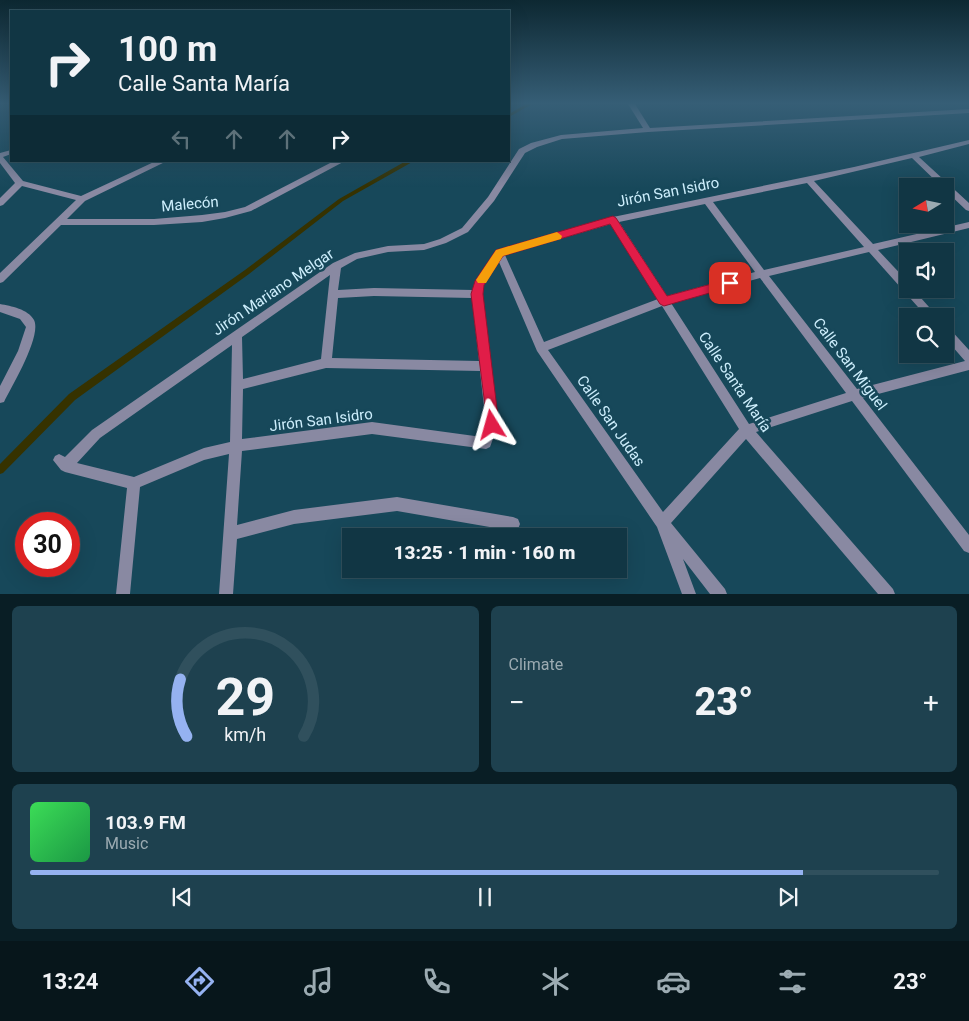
<!DOCTYPE html>
<meta charset="utf-8">
<style>
:root{--surface:#113644;--page:#1e414f;--text:#f1f3f6;--muted:#9cabb2;--line:#30505d;--accent:#95b2f1}
body{margin:0;font-family:Roboto,sans-serif;background:var(--page);color:var(--text);height:100vh;display:flex;flex-direction:column;font-size:19px;white-space:nowrap}
*{box-sizing:border-box;margin:0}
p{font-size:16px;color:var(--muted)}
.icon{flex:none;width:28px;height:28px;fill:none;stroke:currentColor;stroke-width:2;stroke-linecap:round;stroke-linejoin:round}
.map{position:relative;height:594px;overflow:hidden}
.panel{display:flex;flex-direction:column;gap:12px;padding:12px;background:#091e25;flex:1}
.panel>*{flex:none}
.banner{position:absolute;left:10px;top:10px;width:500px;height:152px;border-radius:0px;box-shadow:0 5px 20px #0002,0 0 0 1px var(--line);background:#113644;color:var(--text);overflow:hidden}
.needle{width:32px;rotate:260deg}
.controls{position:absolute;left:899px;top:178px;display:grid;gap:10px}
.controls a{display:grid;place-items:center;width:55px;height:55px;border-radius:0px;background:var(--surface);box-shadow:0 5px 20px #0002,0 0 0 1px var(--line);font-size:25px}
.speed{position:absolute;left:15px;top:512px;display:flex;gap:10px;font-size:25px;font-weight:700;text-align:center}
.speed>*{display:grid;place-content:center;width:65px;height:65px;border-radius:50%;background:var(--surface);box-shadow:0 5px 20px #0002,0 0 0 1px var(--line);line-height:1}
.speed .limit{border:8px solid #d22;background:#fff;color:#111}
.pin{position:absolute;display:grid;place-items:center;width:42px;height:42px;color:#fff;margin:-21px;border-radius:10px;box-shadow:0 2px 8px #0006}
.me{position:absolute;width:55px;margin:-28px;rotate:352deg;stroke-linejoin:round;filter:drop-shadow(0 0 4px #0008)}
.turn{display:flex;align-items:center;gap:18px;height:105px;padding:0 25px;font-size:22px}
.turn .icon{width:65px;height:65px;stroke-width:2.5}
.turn b{display:block;font-size:35px;line-height:42px}
.lanes{display:flex;align-items:center;height:48px;padding:0 25px;background:#0003;justify-content:center;gap:25px;direction:ltr}
.lanes .off{opacity:.35}
.big{font-size:38px;font-weight:800;line-height:1.1}
.panel .widget{flex:1;display:flex;flex-direction:column;justify-content:center;gap:8px;min-width:0;padding:0 18px;border-radius:8px;background:var(--page)}
.panel .dial{align-items:center;gap:0}
.dial svg{height:130px;overflow:visible;fill:none;stroke:var(--line);stroke-width:7;stroke-linecap:round;text-anchor:middle}
.dial text{fill:var(--text);stroke:none}
.song{display:flex;align-items:center;gap:15px}
.cover{width:60px;height:60px;border-radius:8px;background:linear-gradient(135deg,hsl(130 70% 55%),hsl(140 70% 35%))}
.played{height:5px;border-radius:2px;background:linear-gradient(90deg,var(--accent) 85%,var(--line) 85%)}
.keys{display:flex;justify-content:space-around;direction:ltr}
.heat{display:flex;justify-content:space-between;align-items:center;font-size:28px;direction:ltr}
.panel .tiles{flex:1;display:grid;gap:12px;grid-template-columns:1fr 1fr}
.widget:last-child{grid-column:span 2}
.trip{position:absolute;left:342px;top:528px;width:285px;height:50px;border-radius:0px;background:var(--surface);box-shadow:0 5px 20px #0002,0 0 0 1px var(--line);font-weight:800;line-height:50px;text-align:center}
.menu{display:flex;height:80px;justify-content:space-around;align-items:center;background:#07161b;color:var(--muted)}
.menu .icon{width:35px;height:35px}
.menu .selected{color:var(--accent)}
.menu b{font-size:22px;color:var(--text)}
.map>svg:first-child{display:block}
.lines{fill:none;stroke-linecap:round;stroke-linejoin:round}
.stream{fill:#363200;fill-rule:evenodd}
.street{fill:#8989a2;fill-rule:evenodd}
.route{fill:#e11d48;stroke:#92132f}
.slow{fill:#f59e0b}
.labels{text-anchor:middle;stroke-width:5;stroke-linejoin:round;paint-order:stroke}
.street-label{font-size:15px;fill:#cdeefc;stroke:#17485a}
</style>
<div class="map">
<svg width="969" height="594" viewBox="0 0 969 594">
<rect width="100%" height="100%" fill="#17485a"/>
<g class="lines">
<path class="stream" d="M526 104H532L509 117V114Z
M406 161H414L343 201 249 274 75 400 3 473 0 474V464L69 394 245 270 339 199Z"/>
<path class="street" d="M628 104H635L650 128 969 109V113L648 132 562 139 537 147 525 153 494 201 468 232 446 243 424 250 388 252 357 259 341 268 338 290 374 288 473 290 476 281 497 251 500 250 613 217 854 167 969 140V144L919 157 969 203V211L966 210 945 190V186H941L912 158 814 181 873 244 969 222V228L878 250 908 282V289H913L937 316H926L869 252 769 276 857 389 965 361 945 338V327L949 328 969 350V370L863 398 969 535V553L964 551 852 401 756 432 893 589 895 594H878L746 439 671 523 725 589 727 594H710L683 559 696 594H682L657 527 537 351 499 262 484 285 482 294 498 425 490 447 486 449 372 434 242 451 237 525 294 510 397 497 513 517 518 519 520 524 518 529 513 531 397 511 294 524 237 539 233 594H219L229 454 204 460 140 487 130 594H116L127 488 65 472 61 470 53 460 55 456 59 454 65 457 92 430 333 263 355 253 388 246 424 244 440 239 462 228 488 197 519 149 531 143 561 135 643 128ZM807 183 864 247 764 270 713 202ZM705 204 755 272 667 296 619 222ZM611 224 658 299 544 342 505 255ZM330 275 321 359 243 379 242 337ZM760 278 846 393 749 424 671 303ZM374 296 472 298 479 361 332 358 338 298ZM662 306 739 429 663 512 548 350ZM232 345 230 442 204 448 134 477 77 463 100 438ZM326 368 480 371 486 425 482 437 372 422 242 439 243 389Z
M11 150V154L3 157 23 181 81 196 156 161H167L85 201 67 219H154L202 215 225 212 245 207 334 161H345L251 211 225 218 202 222 154 225H61L3 282 0 283V273L76 200 22 186 3 205 0 206V198L15 183 0 163V153Z
M0 304C11 306 28 309 34 320 42 336 12 386 4 402L0 403V386L18 351 26 327 20 319 0 312Z"/>
</g>
<linearGradient id="sky" x2="0" y2="1"><stop stop-color="#0d2832"/><stop offset="0.55" stop-color="#365e76"/><stop offset="1" stop-color="#365e76" stop-opacity="0"/></linearGradient>
<rect width="969" height="188" fill="url(#sky)"/>
<path class="route" d="M613 216 616 218 667 296 730 279 734 280 735 283 734 286 664 306 660 304 610 224 503 256 484 285 483 294 499 425 497 430 492 431 488 430 471 294 475 281 496 250Z"/>
<path class="slow" d="M557 232 562 236 561 239 503 256 486 283H478L476 280 496 250Z"/>
<g class="labels">
<g class="street-label">
<text transform="translate(668 192) rotate(-11)" y="5">Jirón San Isidro</text>
<text transform="translate(190 204) rotate(-5)" y="5">Malecón</text>
<text transform="translate(273 292) rotate(-34)" y="5">Jirón Mariano Melgar</text>
<text transform="translate(850 364) rotate(53)" y="5">Calle San Miguel</text>
<text transform="translate(735 382) rotate(56)" y="5">Calle Santa María</text>
<text transform="translate(321 420) rotate(-7)" y="5">Jirón San Isidro</text>
<text transform="translate(611 421) rotate(55)" y="5">Calle San Judas</text>
</g>
</g>
</svg>
<div class="controls">
<a><svg class="needle" viewBox="-14 -14 28 28"><path d="M0-13l5 13h-10z" fill="#e53935"/><path d="M0 13l5-13h-10z" fill="#9cabb2"/></svg></a>
<a><svg class="icon" aria-label="sound" viewBox="0 0 24 24"><path d="M4 9h4l5-4v14l-5-4H4zM17 9q2 3 0 6"/></svg></a>
<a><svg class="icon" aria-label="search" viewBox="0 0 24 24"><circle cx="10" cy="10" r="6"/><path d="M15 15l6 6"/></svg></a>
</div>
<div class="speed"><div class="limit">30</div></div>
<div class="pin" style="left:730px;top:283px;background:#d93025"><svg class="icon" aria-label="arrive" viewBox="0 0 24 24"><path d="M6 21V4h12l-3 4 3 4H6"/></svg></div>
<svg class="me" style="left:492px;top:425px" viewBox="-20 -20 40 40"><path d="M0-17L14 15 0 8-14 15z" fill="#e11d48" stroke="#fff" stroke-width="4"/></svg>
<div class="trip">13:25 · 1 min · 160 m</div>
<div class="banner">
<div class="turn"><svg class="icon" aria-label="right" viewBox="0 0 24 24"><path d="M7 20v-9h11M14 6l5 5-5 5"/></svg><div><b>100 m</b>Calle Santa María</div></div>
<div class="lanes"><svg class="icon off" aria-label="left" viewBox="0 0 24 24"><path d="M17 20v-9H6M10 6l-5 5 5 5"/></svg><svg class="icon off" aria-label="ahead" viewBox="0 0 24 24"><path d="M12 20V5M6 11l6-6 6 6"/></svg><svg class="icon off" aria-label="ahead" viewBox="0 0 24 24"><path d="M12 20V5M6 11l6-6 6 6"/></svg><svg class="icon" aria-label="right" viewBox="0 0 24 24"><path d="M7 20v-9h11M14 6l5 5-5 5"/></svg></div>
</div>
</div>
<section class="panel">
<div class="tiles">
<div class="widget dial"><svg viewBox="0 0 100 80">
<path d="M14 69A42 42 0 1 1 86 69"/>
<path d="M14 69A42 42 0 0 1 10 34" stroke="#95b2f1"/>
<text x="50" y="56" font-size="32" font-weight="700">29</text>
<text x="50" y="72" font-size="11">km/h</text>
</svg></div>
<div class="widget"><p>Climate</p>
<div class="heat"><a>−</a><b class="big">23°</b><a>+</a></div>
</div>
<div class="widget">
<div class="song"><i class="cover"></i><div><b>103.9 FM</b><p>Music</p></div></div>
<div class="played"></div>
<div class="keys"><svg class="icon" aria-label="previous" viewBox="0 0 24 24"><path d="M18 5L8 12l10 7zM5 5v14"/></svg><svg class="icon" aria-label="pause" viewBox="0 0 24 24"><path d="M8 5v14M16 5v14"/></svg><svg class="icon" aria-label="next" viewBox="0 0 24 24"><path d="M6 5l10 7-10 7zM19 5v14"/></svg></div>
</div>
</div>
</section>
<nav class="menu">
<b>13:24</b>
<svg class="icon selected" aria-label="directions" viewBox="0 0 24 24"><path d="M12 3l9 9-9 9-9-9zM9 14v-3h6M13 9l2 2-2 2"/></svg>
<svg class="icon" aria-label="music" viewBox="0 0 24 24"><path d="M9 18V5l10-2v13"/><circle cx="6" cy="18" r="3"/><circle cx="16" cy="16" r="3"/></svg>
<svg class="icon" aria-label="phone" viewBox="0 0 24 24"><path d="M5 4h4l2 5-3 2q2 4 5 5l2-3 5 2v4C11 20 4 13 5 4z"/></svg>
<svg class="icon" aria-label="climate" viewBox="0 0 24 24"><path d="M12 3v18M4 7l16 10M4 17L20 7"/></svg>
<svg class="icon" aria-label="car" viewBox="0 0 24 24"><path d="M5 17H2v-5l4-1 3-4h7l3 4 3 1v5h-3M9 17h6M6 11h13"/><circle cx="7" cy="17" r="2"/><circle cx="17" cy="17" r="2"/></svg>
<svg class="icon" aria-label="filters" viewBox="0 0 24 24"><path d="M4 7h16M4 17h16"/><circle cx="9" cy="7" r="2"/><circle cx="15" cy="17" r="2"/></svg>
<b>23°</b>
</nav>
